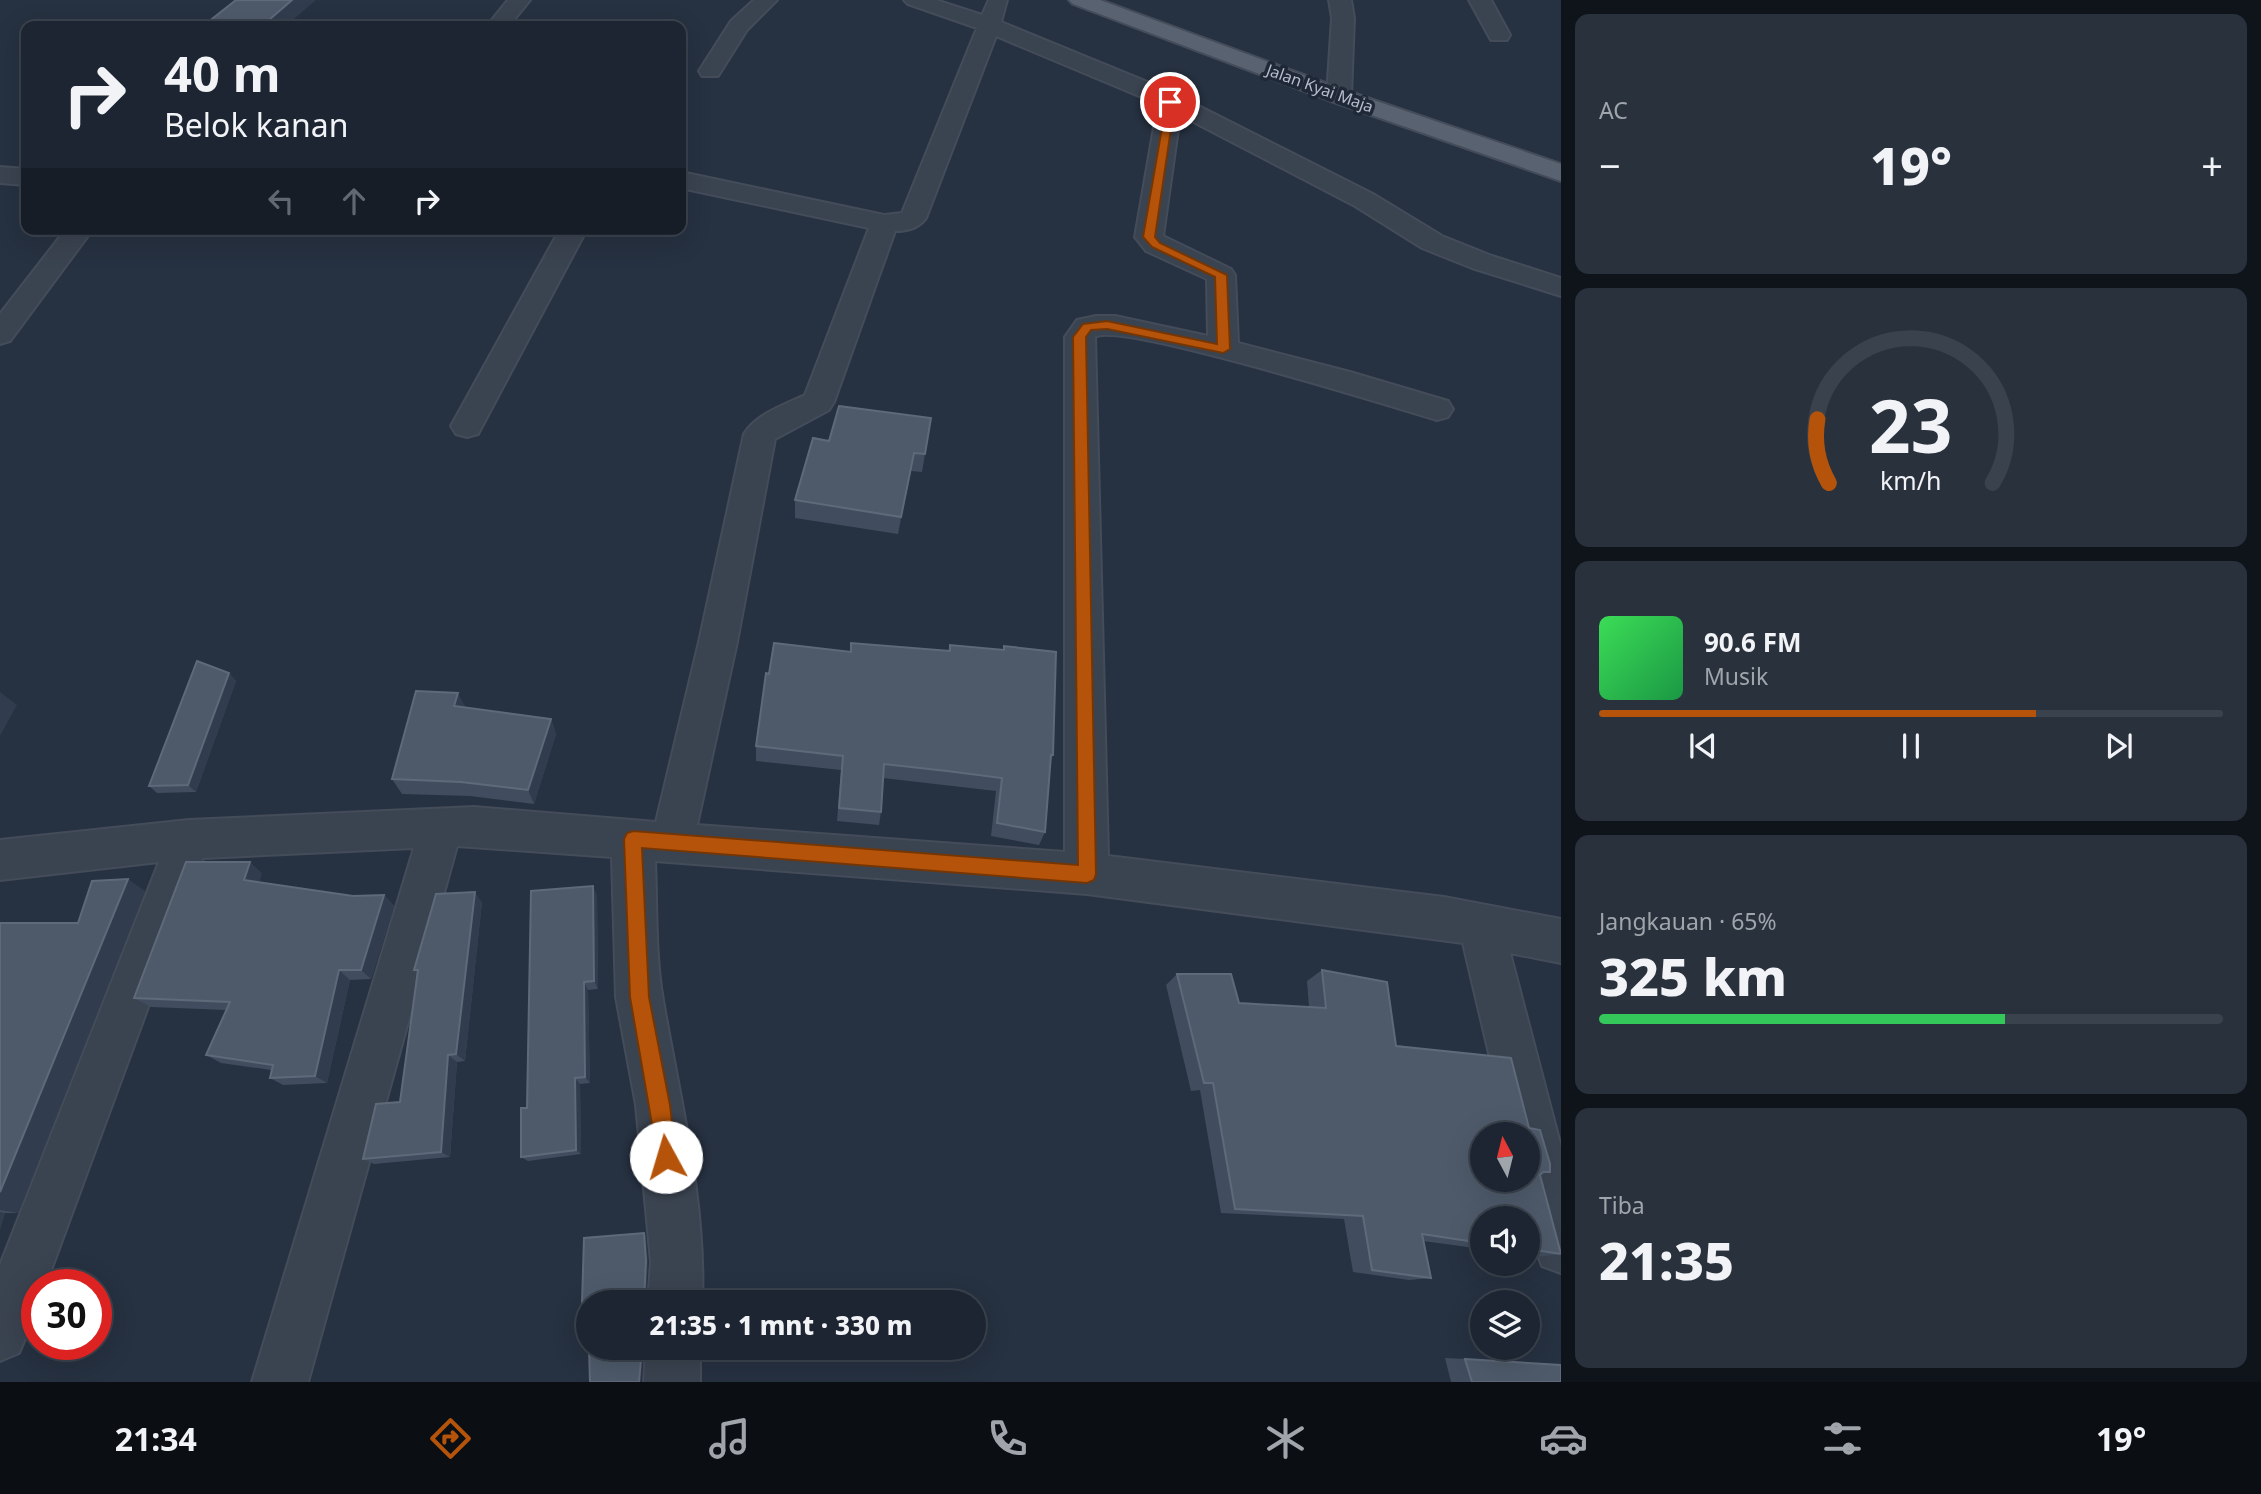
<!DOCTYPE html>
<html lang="id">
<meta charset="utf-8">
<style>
:root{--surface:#1c2531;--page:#29313d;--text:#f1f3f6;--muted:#a0a5ab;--line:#3a424d;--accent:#b45309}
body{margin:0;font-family:"Noto Sans",sans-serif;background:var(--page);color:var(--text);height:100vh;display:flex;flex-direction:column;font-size:26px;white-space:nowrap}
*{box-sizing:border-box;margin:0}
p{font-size:23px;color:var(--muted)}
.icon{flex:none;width:38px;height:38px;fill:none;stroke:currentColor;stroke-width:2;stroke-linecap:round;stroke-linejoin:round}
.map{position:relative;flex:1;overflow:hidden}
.sheet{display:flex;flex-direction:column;gap:14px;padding:14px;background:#0f141b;width:700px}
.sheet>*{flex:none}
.banner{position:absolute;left:21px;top:21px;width:665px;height:214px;border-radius:14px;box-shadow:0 7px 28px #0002,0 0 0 2px var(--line);background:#1c2531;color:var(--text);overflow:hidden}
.needle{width:46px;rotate:353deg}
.controls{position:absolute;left:1470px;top:1122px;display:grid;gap:14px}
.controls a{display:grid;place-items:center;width:70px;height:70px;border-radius:50%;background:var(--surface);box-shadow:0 7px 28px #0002,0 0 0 2px var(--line);font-size:35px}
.speed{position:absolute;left:21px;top:1269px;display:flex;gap:14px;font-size:35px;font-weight:700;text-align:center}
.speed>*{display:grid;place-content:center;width:91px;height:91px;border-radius:50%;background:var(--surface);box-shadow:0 7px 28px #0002,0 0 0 2px var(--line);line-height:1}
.speed .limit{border:10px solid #d22;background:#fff;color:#111}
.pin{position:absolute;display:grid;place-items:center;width:60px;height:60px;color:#fff;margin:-30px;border:4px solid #fff;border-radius:50%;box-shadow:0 2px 7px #0007}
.me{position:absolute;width:77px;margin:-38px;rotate:354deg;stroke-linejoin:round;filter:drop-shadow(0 0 5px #0008)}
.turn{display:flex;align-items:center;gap:24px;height:147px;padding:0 28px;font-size:32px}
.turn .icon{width:91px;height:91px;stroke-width:2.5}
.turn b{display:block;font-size:49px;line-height:60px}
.lanes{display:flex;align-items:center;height:66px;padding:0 28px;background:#0003;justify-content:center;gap:35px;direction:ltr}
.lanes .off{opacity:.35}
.big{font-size:52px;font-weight:800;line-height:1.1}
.sheet .card{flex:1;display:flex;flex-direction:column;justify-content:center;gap:10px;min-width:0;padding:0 24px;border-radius:14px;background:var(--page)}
.sheet .dial{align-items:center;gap:0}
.dial svg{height:182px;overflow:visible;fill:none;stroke:var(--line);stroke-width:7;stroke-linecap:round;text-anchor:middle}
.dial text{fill:var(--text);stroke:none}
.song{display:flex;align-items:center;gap:21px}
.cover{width:84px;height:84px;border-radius:10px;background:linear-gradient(135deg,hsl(130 70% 55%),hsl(140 70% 35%))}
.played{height:7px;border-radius:4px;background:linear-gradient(90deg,var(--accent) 70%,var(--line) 70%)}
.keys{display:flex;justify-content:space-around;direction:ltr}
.heat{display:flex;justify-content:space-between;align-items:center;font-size:38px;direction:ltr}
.charge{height:10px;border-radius:5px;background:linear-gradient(90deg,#34c759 65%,var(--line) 0)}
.trip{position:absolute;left:576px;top:1290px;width:410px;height:70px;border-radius:35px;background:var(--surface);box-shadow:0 7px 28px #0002,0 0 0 2px var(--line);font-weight:800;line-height:70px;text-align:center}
.tab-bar{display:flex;height:112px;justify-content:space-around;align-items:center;background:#0b0f14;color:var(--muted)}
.tab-bar .icon{width:49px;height:49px}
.tab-bar .selected{color:var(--accent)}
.tab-bar b{font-size:32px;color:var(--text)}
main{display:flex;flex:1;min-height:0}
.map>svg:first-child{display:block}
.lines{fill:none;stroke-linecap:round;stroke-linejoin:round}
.minor-casing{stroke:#444c5a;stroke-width:4}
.major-casing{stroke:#444c5a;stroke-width:4}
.minor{fill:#3a4350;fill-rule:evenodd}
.major{fill:#596270;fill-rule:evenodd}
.wall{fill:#414d5e}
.shaded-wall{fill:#313d4e}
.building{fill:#4e5a6a;stroke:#5e6979;stroke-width:2;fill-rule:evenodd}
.route{fill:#b45309;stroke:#753606;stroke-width:2}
.labels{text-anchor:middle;stroke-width:7;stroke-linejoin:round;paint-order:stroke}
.far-street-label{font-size:16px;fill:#b7becb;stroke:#1f2836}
</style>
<main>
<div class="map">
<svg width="1561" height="1382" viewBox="0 0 1561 1382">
<rect width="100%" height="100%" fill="#263141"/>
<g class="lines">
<defs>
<path id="minor" d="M508 0H530L509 26H487Z
M754 0H777L747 30 718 76H702L699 71 731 21Z
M904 0H936L982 15 989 0H1007L1001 22 1167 90 1373 194 1442 236 1492 256 1561 278V296L1472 268 1422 248 1355 206 1180 115 1163 236 1231 269 1235 275 1238 343 1350 372 1448 401 1453 409 1448 417 1437 420C1393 407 1119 321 1095 337L1108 856 1444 897 1561 919V963L1510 953 1561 1147V1273L1542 1266 1535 1247 1519 1180H1528V1134H1508L1463 943 1087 894 655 861C657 906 655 956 663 1000 680 1100 706 1200 702 1302H648L651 1262 636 1105 616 997 612 857 457 846 308 1382H252L414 848 203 858 46 1284H37C37 1313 30 1327 19 1353L0 1361V1265L159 862 0 880V840L189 820 474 807 656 822 699 642 744 434C756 414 784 405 805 395L869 228 681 188V172L884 215 902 213 977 28 908 4ZM996 36 1158 104 1135 237 1146 251 1207 279 1208 336 1115 316H1096L1077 320 1065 337V852L697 825 737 642 775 439 829 410 834 402 895 231C906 231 919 228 926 218Z
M1329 0H1351L1354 18 1351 96 1347 101H1331L1327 96 1332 18Z
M1469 0H1491L1510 35 1507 40H1491Z
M0 167 26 169V185L0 183Z
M66 229H93L10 341 0 344V314Z
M560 229H587L478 434 467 437 456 434 451 426Z
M646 1348H700V1382H644Z"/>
<path id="major" d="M1069 0H1100L1347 91 1561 164V181L1331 101 1073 4Z"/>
</defs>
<use href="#minor" class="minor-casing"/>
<use href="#major" class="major-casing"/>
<use href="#minor" class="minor"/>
<use href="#major" class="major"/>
</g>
<path class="wall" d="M931 418 922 472 911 471 898 534 795 518V500L829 441Z
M950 645 1003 650 1004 646 1053 755 1050 762 1045 832 1039 845 991 836 996 791 883 778 881 812 879 825 837 821 841 770 756 761V746L769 674 850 652 948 651Z
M229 673 236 681 196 792 157 793 149 786Z
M465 708 551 719 556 734 534 804 470 796 402 794 392 779Z
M262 873 259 882 353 896 384 895 394 906 371 979 350 980 327 1083 283 1085 270 1078 271 1070 221 1063 206 1055 226 1010 151 1007 134 998Z
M145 891 18 1213H5L0 1229V923H78Z
M597 895 598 989 588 990 590 1083 580 1084 581 1154 528 1161 521 1157 527 1108Z
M482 902 465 1061 457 1062 450 1157 374 1164 363 1159 400 1102 418 973 414 970Z
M1322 970 1396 1046 1529 1128 1550 1172 1542 1174 1540 1175 1561 1254 1536 1257 1528 1256V1218H1482V1249L1423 1241 1431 1278 1409 1280 1353 1272 1344 1219 1221 1213 1200 1090 1191 1091 1166 985 1177 974 1239 1003 1309 1007 1307 981Z
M1445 1358 1465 1359 1561 1382H1451Z"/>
<path class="shaded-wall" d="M292 0H316L286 26H262Z
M914 453 911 471 898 534 901 517Z
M229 673 236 681 196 792 188 785Z
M0 692 17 705 0 736Z
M458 693 466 708 454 706Z
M551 719 556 734 534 804 528 790Z
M250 862 262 873 257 891 244 880Z
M128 879 145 891 18 1213 0 1210V1192Z
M593 886 597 895 598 989 594 981Z
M475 892 482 902 465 1061 456 1054Z
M384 895 394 906 371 979 361 970Z
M339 970 350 980 327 1083 315 1076Z
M584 982 588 990 590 1083 585 1077Z
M448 1055 457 1062 450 1157 441 1152Z
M575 1078 580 1084 581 1154 576 1150Z
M0 1212 5 1213 0 1229Z
M644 1233 646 1235 648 1262 646 1302 643 1301Z
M642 1348H644L641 1382H639Z"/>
<path class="building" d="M236 0H292L262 26H203Z
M839 406 931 418 925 454 914 453 901 517 795 500 813 438 829 441Z
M774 643 851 652V643L950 651V645L1004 650V646L1056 652 1053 755H1051L1045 832 997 823 1002 778 947 771 884 764 881 812 839 808 843 756 756 746 766 673 769 674Z
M197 661 229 673 188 785 149 786Z
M416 691 458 693 454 706 551 719 528 790 461 782 392 779Z
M186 862H250L244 880 353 896 384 895 361 970H339L315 1076 270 1078 273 1065 206 1055 230 1002 134 998Z
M128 879 0 1192V923H78L92 881Z
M593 886 594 981 584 982 585 1077 575 1078 576 1150 521 1157V1108H527L531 891Z
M475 892 456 1054 448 1055 441 1152 363 1159 376 1104 400 1102 418 970H414L436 894Z
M1322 970 1387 982 1396 1046 1511 1058 1529 1128 1540 1130 1550 1164V1172H1543L1540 1175 1561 1254 1528 1249V1218H1482V1243L1422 1234 1431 1278 1372 1270 1363 1216 1235 1209 1213 1083H1204L1177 974H1231L1239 1003 1326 1008ZM1482 1134H1528V1180H1482Z
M644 1233 646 1261 644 1302 582 1303 584 1238Z
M589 1348H642L639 1382H590Z
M1465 1359 1561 1365V1382H1472Z"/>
<path class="route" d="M1167 99 1175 102 1155 237 1160 243 1227 275 1230 349 1223 353 1107 329 1091 330 1086 337 1096 874 1094 880 1087 883 642 848 649 997 670 1105 676 1157 673 1165 666 1168 659 1165 630 997 624 839 627 833 633 831 1078 865 1073 337 1083 324 1107 321 1217 344 1215 277 1152 247 1143 237Z"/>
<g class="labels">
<g class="far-street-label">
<text transform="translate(1320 88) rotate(20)" y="6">Jalan Kyai Maja</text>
</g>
</g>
</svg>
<div class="controls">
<a><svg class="needle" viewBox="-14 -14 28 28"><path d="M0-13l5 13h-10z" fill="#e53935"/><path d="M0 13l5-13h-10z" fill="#a0a5ab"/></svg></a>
<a><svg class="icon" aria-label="sound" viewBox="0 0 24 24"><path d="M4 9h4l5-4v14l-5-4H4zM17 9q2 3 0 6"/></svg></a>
<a><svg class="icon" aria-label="layers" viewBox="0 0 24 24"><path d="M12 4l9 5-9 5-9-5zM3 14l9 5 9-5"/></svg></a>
</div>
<div class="speed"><div class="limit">30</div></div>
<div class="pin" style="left:1170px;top:102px;background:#d93025"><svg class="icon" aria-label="arrive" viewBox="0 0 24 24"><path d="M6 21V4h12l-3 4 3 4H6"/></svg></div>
<svg class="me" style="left:666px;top:1157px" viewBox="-20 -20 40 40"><circle r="19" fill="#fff"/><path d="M0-13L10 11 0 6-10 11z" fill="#b45309"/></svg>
<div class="trip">21:35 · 1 mnt · 330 m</div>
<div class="banner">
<div class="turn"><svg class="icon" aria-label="right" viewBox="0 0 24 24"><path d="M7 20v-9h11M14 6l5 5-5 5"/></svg><div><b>40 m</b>Belok kanan</div></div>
<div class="lanes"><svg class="icon off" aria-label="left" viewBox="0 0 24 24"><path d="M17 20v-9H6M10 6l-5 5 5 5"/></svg><svg class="icon off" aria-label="ahead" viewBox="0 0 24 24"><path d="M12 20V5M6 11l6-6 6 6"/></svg><svg class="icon" aria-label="right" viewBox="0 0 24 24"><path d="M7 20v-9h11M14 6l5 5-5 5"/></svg></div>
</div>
</div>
<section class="sheet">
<div class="card"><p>AC</p>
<div class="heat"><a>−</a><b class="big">19°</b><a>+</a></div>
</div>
<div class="card dial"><svg viewBox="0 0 100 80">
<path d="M14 69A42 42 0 1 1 86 69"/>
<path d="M14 69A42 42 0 0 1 9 41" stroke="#b45309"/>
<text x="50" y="56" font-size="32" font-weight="700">23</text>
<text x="50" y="72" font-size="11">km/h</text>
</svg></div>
<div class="card">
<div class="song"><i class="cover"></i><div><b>90.6 FM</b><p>Musik</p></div></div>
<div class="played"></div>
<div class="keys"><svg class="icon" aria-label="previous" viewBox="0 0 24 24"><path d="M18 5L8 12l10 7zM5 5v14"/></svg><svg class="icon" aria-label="pause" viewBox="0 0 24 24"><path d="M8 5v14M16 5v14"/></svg><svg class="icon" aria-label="next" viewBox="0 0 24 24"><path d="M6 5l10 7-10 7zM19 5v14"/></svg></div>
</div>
<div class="card"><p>Jangkauan · 65%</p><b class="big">325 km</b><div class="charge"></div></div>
<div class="card"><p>Tiba</p><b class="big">21:35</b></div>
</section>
</main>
<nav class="tab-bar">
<b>21:34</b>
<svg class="icon selected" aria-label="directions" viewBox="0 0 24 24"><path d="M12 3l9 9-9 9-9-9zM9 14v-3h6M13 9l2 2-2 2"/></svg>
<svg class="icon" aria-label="music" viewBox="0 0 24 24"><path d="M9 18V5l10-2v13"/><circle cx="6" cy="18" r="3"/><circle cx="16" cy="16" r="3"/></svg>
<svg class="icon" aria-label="phone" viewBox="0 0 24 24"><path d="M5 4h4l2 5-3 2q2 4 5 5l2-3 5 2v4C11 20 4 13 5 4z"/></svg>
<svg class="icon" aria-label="climate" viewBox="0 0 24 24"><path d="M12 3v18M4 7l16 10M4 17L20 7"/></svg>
<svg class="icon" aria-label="car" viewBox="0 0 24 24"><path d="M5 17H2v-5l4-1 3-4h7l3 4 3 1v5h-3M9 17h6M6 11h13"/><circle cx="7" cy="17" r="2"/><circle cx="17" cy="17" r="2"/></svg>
<svg class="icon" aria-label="filters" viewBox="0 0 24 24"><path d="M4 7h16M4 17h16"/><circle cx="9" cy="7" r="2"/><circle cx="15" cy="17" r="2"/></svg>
<b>19°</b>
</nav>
